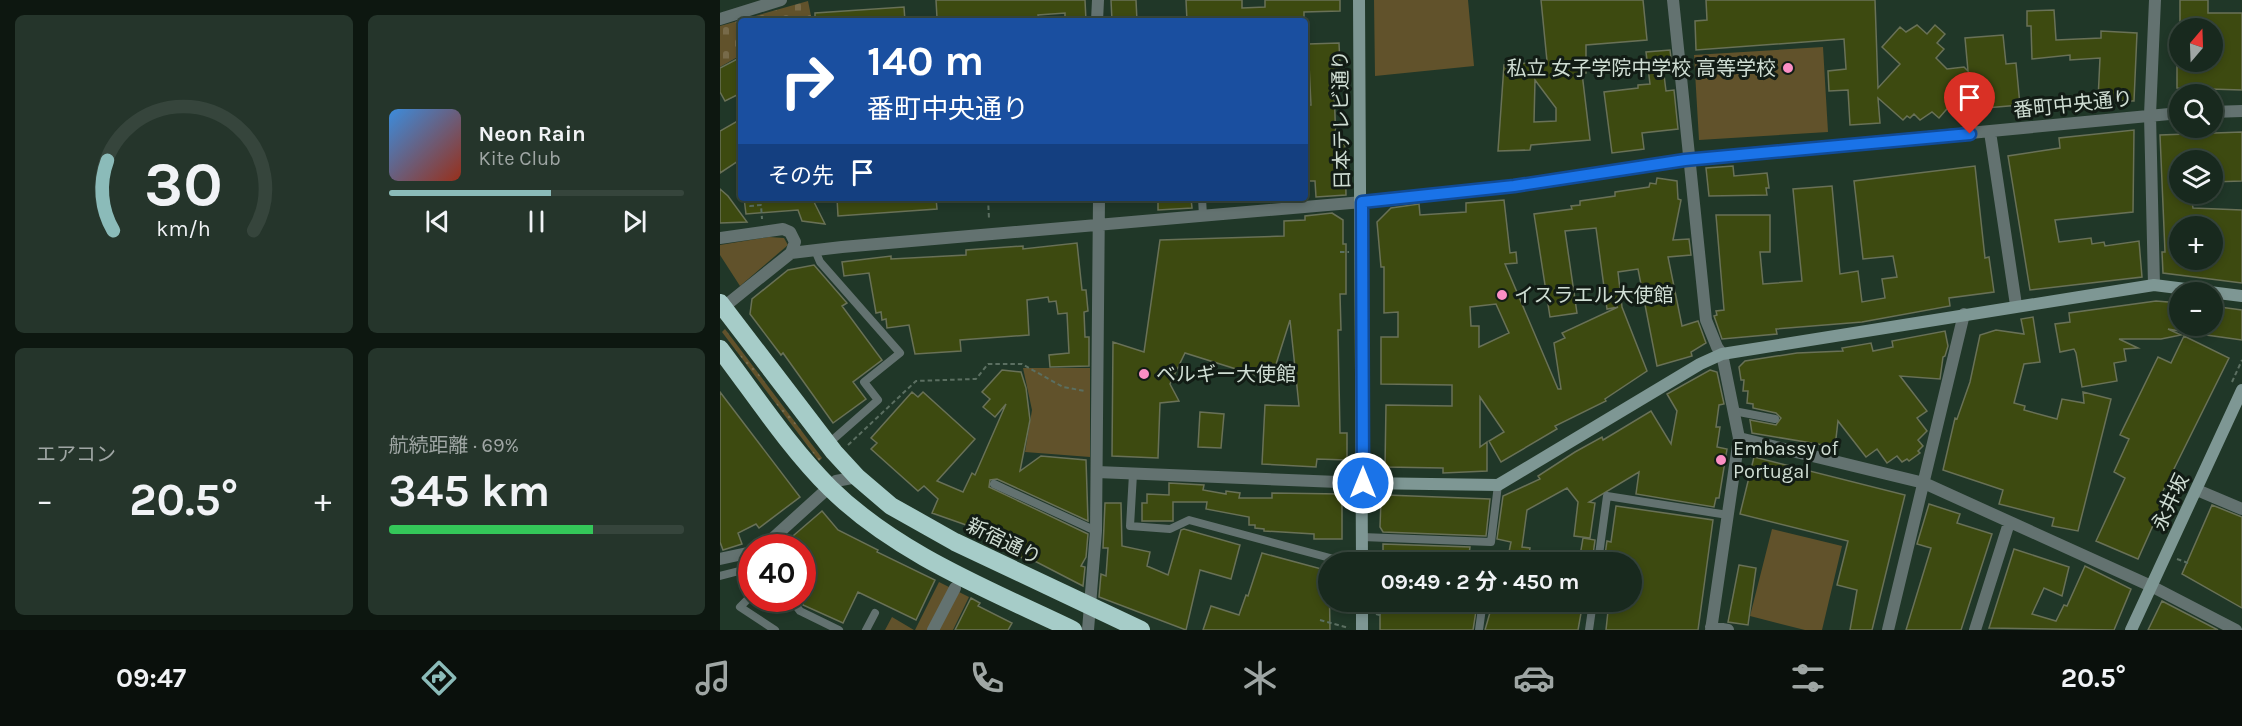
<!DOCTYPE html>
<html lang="ja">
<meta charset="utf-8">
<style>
:root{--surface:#18291e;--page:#25352b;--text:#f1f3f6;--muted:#9fa6a4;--line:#36453c;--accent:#8bbbb9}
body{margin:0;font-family:Karla,"Noto Sans JP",sans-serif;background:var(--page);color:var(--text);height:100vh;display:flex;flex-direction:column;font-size:22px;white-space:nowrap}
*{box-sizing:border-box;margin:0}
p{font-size:20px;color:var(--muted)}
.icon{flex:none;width:33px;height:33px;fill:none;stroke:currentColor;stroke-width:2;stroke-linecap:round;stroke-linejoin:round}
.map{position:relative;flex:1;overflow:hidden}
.side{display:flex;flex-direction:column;gap:15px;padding:15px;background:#0d1710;width:720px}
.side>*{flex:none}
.banner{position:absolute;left:18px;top:18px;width:570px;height:183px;border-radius:6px;box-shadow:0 3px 9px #0003,0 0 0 2px var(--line);background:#1a4fa0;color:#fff;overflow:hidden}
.needle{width:39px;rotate:19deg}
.fabs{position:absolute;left:1449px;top:18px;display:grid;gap:12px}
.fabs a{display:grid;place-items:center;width:54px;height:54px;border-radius:50%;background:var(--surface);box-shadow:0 3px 9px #0003,0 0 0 2px var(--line);font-size:30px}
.speed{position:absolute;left:18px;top:534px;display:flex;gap:12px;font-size:30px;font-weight:700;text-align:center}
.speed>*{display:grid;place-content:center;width:78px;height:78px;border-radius:50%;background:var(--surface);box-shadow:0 3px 9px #0003,0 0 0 2px var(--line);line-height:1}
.speed .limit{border:9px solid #d22;background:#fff;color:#111}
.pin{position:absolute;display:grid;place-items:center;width:51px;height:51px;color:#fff;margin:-62px -26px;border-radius:50% 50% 50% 0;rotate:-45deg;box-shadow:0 0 6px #0007}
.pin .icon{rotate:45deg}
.me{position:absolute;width:66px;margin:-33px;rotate:0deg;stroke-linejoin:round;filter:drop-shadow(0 0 4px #0008)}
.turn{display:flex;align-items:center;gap:21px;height:126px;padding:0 30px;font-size:27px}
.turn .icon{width:78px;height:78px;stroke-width:2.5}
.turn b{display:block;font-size:42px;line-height:51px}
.then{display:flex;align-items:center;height:57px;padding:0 30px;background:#0003;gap:12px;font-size:22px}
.big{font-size:45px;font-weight:700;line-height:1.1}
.side .card{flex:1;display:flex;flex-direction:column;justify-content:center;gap:9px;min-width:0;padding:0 21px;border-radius:9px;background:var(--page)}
.side .dial{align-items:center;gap:0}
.dial svg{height:156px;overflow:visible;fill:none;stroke:var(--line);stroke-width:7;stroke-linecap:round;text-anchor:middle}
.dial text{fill:var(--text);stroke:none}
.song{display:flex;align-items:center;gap:18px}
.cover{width:72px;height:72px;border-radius:9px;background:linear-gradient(135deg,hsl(210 70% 55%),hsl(10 70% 35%))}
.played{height:6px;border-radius:3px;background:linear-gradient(90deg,var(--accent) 55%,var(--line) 55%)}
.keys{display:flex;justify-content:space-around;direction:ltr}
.heat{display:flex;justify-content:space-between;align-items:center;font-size:33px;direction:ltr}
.charge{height:9px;border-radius:4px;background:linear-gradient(90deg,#34c759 69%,var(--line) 0)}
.side .tiles{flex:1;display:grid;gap:15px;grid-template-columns:repeat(2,1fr)}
.trip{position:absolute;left:598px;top:552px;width:324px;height:60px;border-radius:30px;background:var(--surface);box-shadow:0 3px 9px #0003,0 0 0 2px var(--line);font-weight:700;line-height:60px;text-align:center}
.tabs{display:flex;height:96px;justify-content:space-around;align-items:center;background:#0a100c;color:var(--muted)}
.tabs .icon{width:42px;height:42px}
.tabs .current{color:var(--accent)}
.tabs b{font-size:27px;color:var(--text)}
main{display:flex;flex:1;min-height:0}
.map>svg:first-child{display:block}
.grass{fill:url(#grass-dots)}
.cemetery{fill:url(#cemetery-stones)}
.green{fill:#61522b}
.building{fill:#3d4a10;stroke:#697157;stroke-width:1.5;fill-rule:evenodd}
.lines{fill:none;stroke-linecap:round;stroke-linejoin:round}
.path{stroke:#5b6f61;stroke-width:2;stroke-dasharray:4.5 3;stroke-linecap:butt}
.lane{stroke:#637270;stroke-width:8}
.street{stroke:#637270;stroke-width:12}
.secondary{stroke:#7e9794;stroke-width:12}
.highway{stroke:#a6ccc8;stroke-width:18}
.route-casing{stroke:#114b97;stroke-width:15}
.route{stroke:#1a73e8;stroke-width:10}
.poi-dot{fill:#fb8fc4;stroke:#121c15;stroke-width:2}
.labels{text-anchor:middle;stroke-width:6;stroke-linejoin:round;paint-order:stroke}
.poi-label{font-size:20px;fill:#cfddd3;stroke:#121c15;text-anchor:start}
.street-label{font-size:20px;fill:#cfddd3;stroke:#121c15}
</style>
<main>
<section class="side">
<div class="tiles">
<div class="card dial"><svg viewBox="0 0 100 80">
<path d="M14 69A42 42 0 1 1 86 69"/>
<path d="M14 69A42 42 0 0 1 11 33" stroke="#8bbbb9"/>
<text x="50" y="56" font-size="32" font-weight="700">30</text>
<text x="50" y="72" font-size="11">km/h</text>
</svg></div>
<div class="card">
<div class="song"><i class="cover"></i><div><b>Neon Rain</b><p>Kite Club</p></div></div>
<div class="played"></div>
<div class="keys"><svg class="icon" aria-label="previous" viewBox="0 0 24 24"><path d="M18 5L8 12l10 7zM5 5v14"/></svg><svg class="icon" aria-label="pause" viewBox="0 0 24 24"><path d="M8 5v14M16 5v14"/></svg><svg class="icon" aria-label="next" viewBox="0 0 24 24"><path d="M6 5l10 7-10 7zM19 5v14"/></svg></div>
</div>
<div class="card"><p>エアコン</p>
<div class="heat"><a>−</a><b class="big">20.5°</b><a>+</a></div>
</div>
<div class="card"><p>航続距離 · 69%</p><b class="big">345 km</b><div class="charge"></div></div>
</div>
</section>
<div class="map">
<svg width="1522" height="630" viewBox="0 0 1522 630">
<defs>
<pattern id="grass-dots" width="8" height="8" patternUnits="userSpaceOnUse" patternTransform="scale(1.5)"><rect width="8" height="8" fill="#61522b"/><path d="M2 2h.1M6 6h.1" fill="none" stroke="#776a49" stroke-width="1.8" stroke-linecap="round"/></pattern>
<pattern id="cemetery-stones" width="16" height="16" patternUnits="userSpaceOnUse" patternTransform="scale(1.5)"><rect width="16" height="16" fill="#61522b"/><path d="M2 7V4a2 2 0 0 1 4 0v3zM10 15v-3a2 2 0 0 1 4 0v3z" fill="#776a49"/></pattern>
</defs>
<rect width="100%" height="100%" fill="#203728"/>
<path class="grass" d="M5 329 102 458 99 461 2 332Z"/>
<path class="cemetery" d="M88 1 92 21H21V55L0 67V26Z"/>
<path class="green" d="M654 0H748L754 66 655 76Z
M1103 47 1108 132 979 140 974 55Z
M49 237 64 238 68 245 20 286 0 255V245Z
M303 368H370V457L305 452 312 410Z
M1052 529 1122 546 1102 630H1085L1030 616Z
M219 582 249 597 233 630H195Z
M172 617 194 630H165Z"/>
<path class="building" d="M216 0H365L366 21H345V13L318 15 319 21H231L230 17 217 18Z
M391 0H416L417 21H392Z
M466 0H522V8L545 7V0H620V11L584 12V21H467Z
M821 0H923L927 40 866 45V73H862L870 140 811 145 810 150 778 151 784 65 827 61ZM815 80 836 108V121L814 122Z
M986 0H1155L1158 88 1180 64 1162 47 1180 27 1186 32 1197 25 1207 34 1215 25 1225 34 1217 43 1224 49 1216 58 1227 69 1244 67 1248 71 1245 38 1283 35 1286 64 1296 63 1300 105 1242 110 1240 94 1219 118 1212 112 1200 120 1194 114 1190 118 1187 116 1183 120 1158 98 1160 123 1130 125 1128 90 1109 91 1108 71 1126 69 1124 39 976 50 975 21 987 20Z
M1460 0H1488V13H1522V90L1457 88V62H1492V28H1460Z
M184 7 185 21H95V13Z
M1334 10 1336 40 1381 38V31L1417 33 1414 101 1378 100 1380 58 1350 60V55L1312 59 1311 26H1307V11Z
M619 43 621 87H614L616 144H625L626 195 596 197 595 181H585V105H591L588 44Z
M950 50 952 66 943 67 946 91 954 90 958 129 922 133 924 149 892 153 884 92 918 88V85L930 84 926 52Z
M21 57V93L5 101 0 92V68Z
M21 119V159L0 173V131Z
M1414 130 1413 212 1335 220 1339 242 1371 238 1372 244 1384 242 1385 246 1419 241 1422 277 1310 290 1288 156 1340 148 1339 138Z
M1522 132V181L1492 182V160H1460V194H1471L1473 208 1522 210V283L1443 273 1442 252H1445L1440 135ZM1460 226H1492V260H1460Z
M1013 166 1014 176 1047 173 1049 188H1046L1047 195 989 196 986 168Z
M1255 166 1265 258 1269 257 1274 292 1229 298 1230 306 1142 322 1056 329 1057 334 1002 339 994 316 997 315 996 311 1004 310 996 215H1050V252H1040L1043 284 1082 281 1073 189 1112 186 1120 274 1138 271 1142 302 1165 298 1162 279 1177 277 1173 256 1143 259 1134 181Z
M937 178 957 181 958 199 961 200 953 240 969 239 971 255 948 257 962 326 978 321 986 343 971 352 972 356 937 366 918 269 898 272 902 307 927 371 885 399 886 401 835 426 837 429 781 462 769 441 784 432 760 397V447L767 442V471L723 473V468L665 467 666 405 732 406V385L661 384V337H678V312L664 313V267H661L658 233 657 222 671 208 699 204 700 215 746 212V203L784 200 790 253 796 252 797 263 785 264 838 389H841L834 343 845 338 842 333 898 307 887 309 876 228 845 231 857 313 830 317 814 214 852 209 851 206 860 205V201L895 196V192L929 187 930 183 936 184ZM776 304 789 333 759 347V326H751L750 307Z
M0 189 8 196 27 222 0 223Z
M24 198H70V202L92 198 105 224 82 221 78 210 26 214Z
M117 198H216L217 209 118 216Z
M438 198H471L472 208 438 210Z
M612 213 623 220V244H626V294H620L621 330H618L620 433H627V460L597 459 596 467 542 464 545 405 579 406 570 320 551 380 465 353 450 384 459 401 440 403 438 458 392 456 393 342 424 352 440 240 564 236V221L585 220V216Z
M357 243 362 290H366L368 311 364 312 365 337H369V366L330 367 329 355 349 353 347 313 338 314 336 301 329 302 328 297 307 300 309 335 240 340 241 351 195 354 189 325 167 328 166 319 162 320 161 312 156 313 149 273 124 276 122 262 171 256V259L246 255V250L303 246V249Z
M94 265 127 303 122 306 162 360 133 382 146 399 113 423 63 353 61 355 30 314 32 299 68 270Z
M1436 301 1460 303V331L1448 329 1461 335 1441 339H1399L1418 348 1404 349 1406 361 1394 363 1397 381 1362 387 1356 353 1354 349 1340 352 1335 324 1350 322 1349 313Z
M1492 306 1522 310V340L1465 332 1466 326H1492Z
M1313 317 1320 362 1304 364 1294 403 1305 406 1304 410 1337 419 1342 399 1364 403 1363 392 1391 399 1358 531 1332 526 1334 518 1279 504 1283 490 1223 470 1235 418 1237 419 1250 382 1260 335 1276 330 1304 334 1301 319Z
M1225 331 1228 346 1225 356 1223 357 1220 379 1180 376 1207 411 1197 418 1207 431 1198 440 1203 446 1198 451 1200 453 1189 461 1187 459 1182 462 1177 456 1167 463 1157 449 1146 457 1118 421 1115 447 1032 433 1030 420 1056 425 1061 418 1056 413 1033 408V404L1027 403 1028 391H1023L1024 380H1021L1019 367 1025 361 1077 353 1123 351 1122 348 1151 343 1153 351 1173 347 1172 341Z
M1464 336 1509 358 1438 501 1443 503 1418 559 1376 541 1405 478 1394 472 1409 439 1400 435 1438 357 1451 363Z
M282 370 301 372 306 388 310 420 300 471 321 456 366 460 368 521 277 479 270 480 269 487 368 534 366 557 361 566 365 567 363 586 305 556V559L289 552 290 548 274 543 275 539 249 526 212 513 218 499 204 486 198 491 151 449 157 443 151 438 192 392 198 397 203 392 255 439 217 481 243 492 252 473 255 475 286 404 275 417 263 407 270 399 262 392Z
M990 370 997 372 1004 404 999 405 996 427H1000L997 447 1007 449 999 498H996L994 507 916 494 919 472 869 502 875 503 870 538 854 536 858 502 847 488 807 510 802 547 810 548 808 562H787L791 542 777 539 783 496 820 479 818 476 855 452 882 437 883 440 931 411 951 444 957 411 947 394Z
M0 392 80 497 39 528 36 524 18 533 22 544 3 550 0 542Z
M480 412 504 414 501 448 478 447Z
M1034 457 1185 495 1152 630H1130L1137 590 1117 585 1128 541 1020 514Z
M449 483 484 485 483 490 506 494V491L520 493 519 498H552V493L622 494V539H594V534L544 531V529L535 528V525H529V517L486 509 487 502H453V521H422V503H427V494L449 495Z
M666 495 770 499 766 536 663 532 660 527 661 500Z
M385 503H401L402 546 430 552 427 566 448 575 461 530 464 529 520 545 511 579 480 570 466 630 379 597 381 574 386 576 388 548H383Z
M1209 504 1240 514 1237 523 1272 534 1241 630H1186L1211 548 1197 544Z
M1492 505 1522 517V608L1462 574Z
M896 506 993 520 978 630H886L888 611 878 610 879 602H912V562H884L887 541 891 542Z
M102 511 118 530 158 550 157 552 215 580 196 620 138 592 123 623 83 605 82 548H59Z
M863 538 875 540 872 562H859Z
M663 544 750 547 748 562H663Z
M1294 549 1349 567 1342 596 1324 588 1312 614 1336 621 1344 605 1347 606 1365 566 1411 589 1394 630 1269 628Z
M542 553 609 571 610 630H483L491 606 519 615 526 595 528 596Z
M1019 565 1036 568 1028 625 1008 622Z
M251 598 260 603 258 606 292 623 288 630H235Z
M1442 601 1498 630H1428Z
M660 602H710L756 611 753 630H660Z
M773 602H863L858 630H765Z"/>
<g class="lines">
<path class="path" d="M30 198V206L41 205 42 219
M268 198 269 219
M620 252H629
M1512 382 1522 360
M128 445 196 381 256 379 268 364H302L343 387 365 391
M1457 559 1468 563
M768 562 770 550
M730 602 751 605
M656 614 663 616
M600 620 629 628"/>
<path class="lane" d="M482 198 483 216
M95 250 100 262 180 353 144 382 158 400 109 443
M1014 411 1055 419
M413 474 410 526 450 529 469 520 625 562
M274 484 376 531
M642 537 771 542 778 485
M878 562 887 496 1008 515
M0 576 27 569 32 574
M32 595 20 607 55 630
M70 598 80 611 119 630
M146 630 155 613
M759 630 762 608
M869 630 873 602"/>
<path class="street" d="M953 0 986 320 997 347 1002 354 1019 438 991 630
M0 19 61 0
M377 21 378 0
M1492 112 1522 111
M1270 132 1296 305
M0 238 63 229 70 232 75 242 71 253 0 310
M71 253 122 247 654 201 794 186 965 160 1460 113
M1434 285 1430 115 1435 0
M1019 438 1204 483 1431 586 1516 630
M377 472 643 483
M1477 490 1522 509
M42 548 116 481 137 477
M0 559 32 552
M991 627 1008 630
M213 630 235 588
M368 630 376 531 379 198
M1168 630 1244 314
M1255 630 1289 523"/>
<path class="secondary" d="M639 0 642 562
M643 483 778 485 980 364 1002 354 1434 285 1522 296
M642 602V630
M1411 630 1522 390"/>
<path class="highway" d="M0 303 114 452 137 477 171 506 235 542 421 630
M0 349C35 395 69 447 110 488 177 554 270 590 353 630"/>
</g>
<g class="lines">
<defs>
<path id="route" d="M643 483 642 202 794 186 965 160 1250 134"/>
</defs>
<use href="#route" class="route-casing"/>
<use href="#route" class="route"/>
</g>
<g class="poi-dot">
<circle cx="1068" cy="68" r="6"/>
<circle cx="782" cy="295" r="6"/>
<circle cx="424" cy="374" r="6"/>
<circle cx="1001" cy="460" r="6"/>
</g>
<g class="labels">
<g class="poi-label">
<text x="1056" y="75" text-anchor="end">私立 女子学院中学校 高等学校</text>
<text x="794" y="302">イスラエル大使館</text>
<text x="436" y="381">ベルギー大使館</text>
<text x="1013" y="455">Embassy of<tspan x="1013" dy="23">Portugal</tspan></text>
</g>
<g class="street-label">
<text transform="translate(1353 104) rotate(-6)" y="7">番町中央通り</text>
<text transform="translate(621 120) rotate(-91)" y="7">日本テレビ通り</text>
<text transform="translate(1450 502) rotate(-65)" y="7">永井坂</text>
<text transform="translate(284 541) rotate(26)" y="7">新宿通り</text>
</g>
</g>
</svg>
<div class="fabs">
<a><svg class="needle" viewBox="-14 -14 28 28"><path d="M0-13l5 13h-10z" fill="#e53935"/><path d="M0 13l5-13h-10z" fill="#9fa6a4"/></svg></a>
<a><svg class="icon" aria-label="search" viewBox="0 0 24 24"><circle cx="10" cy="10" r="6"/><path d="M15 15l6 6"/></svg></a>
<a><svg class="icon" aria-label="layers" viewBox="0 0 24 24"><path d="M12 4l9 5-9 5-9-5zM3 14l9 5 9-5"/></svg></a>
<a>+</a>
<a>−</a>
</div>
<div class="speed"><div class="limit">40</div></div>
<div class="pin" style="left:1250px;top:134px;background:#d93025"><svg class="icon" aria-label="arrive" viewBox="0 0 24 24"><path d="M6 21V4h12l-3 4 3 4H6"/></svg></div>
<svg class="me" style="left:643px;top:483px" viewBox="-20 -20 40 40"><circle r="17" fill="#1a73e8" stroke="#fff" stroke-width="3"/><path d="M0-11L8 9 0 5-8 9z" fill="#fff"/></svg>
<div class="trip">09:49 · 2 分 · 450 m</div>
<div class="banner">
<div class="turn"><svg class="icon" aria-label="right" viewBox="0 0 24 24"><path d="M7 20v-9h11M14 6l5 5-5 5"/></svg><div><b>140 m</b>番町中央通り</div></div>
<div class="then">その先<svg class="icon" aria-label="arrive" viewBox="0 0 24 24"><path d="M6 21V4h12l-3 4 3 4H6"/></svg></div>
</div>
</div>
</main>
<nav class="tabs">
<b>09:47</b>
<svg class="icon current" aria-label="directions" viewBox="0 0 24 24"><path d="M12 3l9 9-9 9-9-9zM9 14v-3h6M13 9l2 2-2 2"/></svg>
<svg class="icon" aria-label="music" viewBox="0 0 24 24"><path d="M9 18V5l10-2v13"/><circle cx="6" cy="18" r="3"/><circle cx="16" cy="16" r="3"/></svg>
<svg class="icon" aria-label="phone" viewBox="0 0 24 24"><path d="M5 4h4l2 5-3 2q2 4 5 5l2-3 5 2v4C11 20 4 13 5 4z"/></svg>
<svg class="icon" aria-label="climate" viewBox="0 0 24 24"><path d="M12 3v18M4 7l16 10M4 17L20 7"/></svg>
<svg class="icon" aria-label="car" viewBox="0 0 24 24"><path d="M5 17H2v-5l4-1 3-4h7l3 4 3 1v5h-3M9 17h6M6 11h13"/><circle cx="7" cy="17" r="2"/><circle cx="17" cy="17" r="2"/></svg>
<svg class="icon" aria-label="filters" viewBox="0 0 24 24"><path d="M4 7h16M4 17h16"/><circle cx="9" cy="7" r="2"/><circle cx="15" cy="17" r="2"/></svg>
<b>20.5°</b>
</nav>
